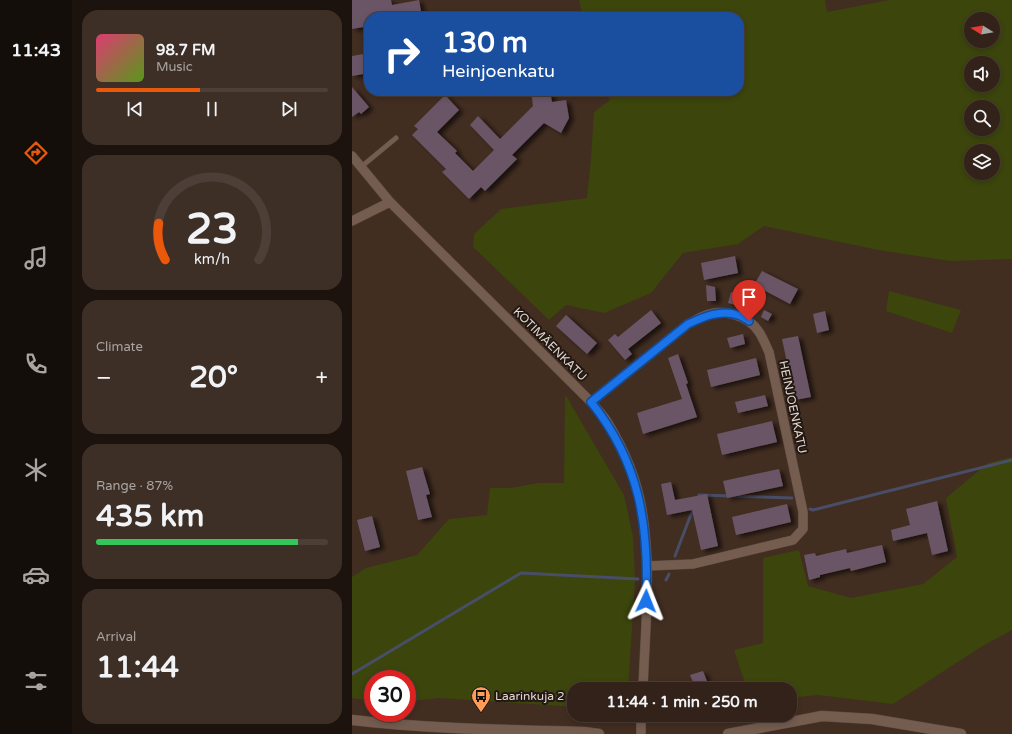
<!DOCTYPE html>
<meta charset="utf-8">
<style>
:root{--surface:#322219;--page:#3d2f26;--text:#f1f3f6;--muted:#a8a4a2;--line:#4d3f38;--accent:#ea580c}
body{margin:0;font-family:"Varela Round",sans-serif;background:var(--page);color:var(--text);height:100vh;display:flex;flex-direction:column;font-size:15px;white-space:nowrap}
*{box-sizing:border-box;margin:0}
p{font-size:13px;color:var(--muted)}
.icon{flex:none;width:22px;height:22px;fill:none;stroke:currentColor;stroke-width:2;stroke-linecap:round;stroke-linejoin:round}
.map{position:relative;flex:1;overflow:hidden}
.side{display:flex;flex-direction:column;gap:10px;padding:10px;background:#1c130e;width:280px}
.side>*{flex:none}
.top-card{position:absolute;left:12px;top:12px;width:380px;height:84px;border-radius:16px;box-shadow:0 2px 6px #0003,0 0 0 1px var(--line);background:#1a4fa0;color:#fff;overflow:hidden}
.needle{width:26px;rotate:281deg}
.tools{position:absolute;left:612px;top:12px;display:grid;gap:8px}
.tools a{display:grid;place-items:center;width:36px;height:36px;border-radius:50%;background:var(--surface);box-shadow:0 2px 6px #0003,0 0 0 1px var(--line);font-size:20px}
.speed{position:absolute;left:12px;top:670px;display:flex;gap:8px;font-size:20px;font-weight:700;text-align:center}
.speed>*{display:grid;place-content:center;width:52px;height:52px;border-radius:50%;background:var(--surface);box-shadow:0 2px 6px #0003,0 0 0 1px var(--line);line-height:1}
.speed .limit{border:6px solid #d22;background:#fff;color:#111}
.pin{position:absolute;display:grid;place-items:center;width:34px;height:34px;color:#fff;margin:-41px -17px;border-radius:50% 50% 50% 0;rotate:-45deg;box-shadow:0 0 4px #0007}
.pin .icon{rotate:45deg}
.me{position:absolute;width:44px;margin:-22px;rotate:2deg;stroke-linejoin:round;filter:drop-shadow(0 0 3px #0008)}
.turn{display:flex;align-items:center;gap:14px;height:84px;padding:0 12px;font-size:18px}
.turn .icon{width:52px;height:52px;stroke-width:2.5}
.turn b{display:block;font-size:28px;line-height:34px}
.big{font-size:30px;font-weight:800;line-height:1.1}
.side .widget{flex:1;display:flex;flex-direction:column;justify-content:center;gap:6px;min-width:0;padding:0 14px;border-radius:16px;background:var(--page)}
.side .dial{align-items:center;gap:0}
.dial svg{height:104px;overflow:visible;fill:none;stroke:var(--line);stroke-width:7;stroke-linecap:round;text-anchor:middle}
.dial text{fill:var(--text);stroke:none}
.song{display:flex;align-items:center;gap:12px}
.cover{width:48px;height:48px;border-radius:6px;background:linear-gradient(135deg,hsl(340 70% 55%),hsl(90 70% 35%))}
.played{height:4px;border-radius:2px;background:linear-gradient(90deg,var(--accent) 45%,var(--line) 45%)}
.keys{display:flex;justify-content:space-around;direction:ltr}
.heat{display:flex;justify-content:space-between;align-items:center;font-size:22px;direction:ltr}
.charge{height:6px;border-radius:3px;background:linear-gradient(90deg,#34c759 87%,var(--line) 0)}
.trip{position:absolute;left:215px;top:682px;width:230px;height:40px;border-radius:16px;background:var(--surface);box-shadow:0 2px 6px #0003,0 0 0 1px var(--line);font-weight:800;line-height:40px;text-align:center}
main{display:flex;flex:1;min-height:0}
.tabs{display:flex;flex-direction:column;width:72px;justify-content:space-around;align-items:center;background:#140e0a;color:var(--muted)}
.tabs .icon{width:28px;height:28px}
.tabs .current{color:var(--accent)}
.tabs b{font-size:18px;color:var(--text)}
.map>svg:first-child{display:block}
.green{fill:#3b450c;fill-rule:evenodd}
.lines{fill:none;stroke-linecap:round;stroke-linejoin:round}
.stream{stroke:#484e67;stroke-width:3}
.building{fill:#6a5566;filter:url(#shadow)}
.service-casing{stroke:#5c4b40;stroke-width:5.5}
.minor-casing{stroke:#5c4b40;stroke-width:10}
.tertiary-casing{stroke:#5c4b40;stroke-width:11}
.service{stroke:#745c4f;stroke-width:4.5}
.minor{stroke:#745c4f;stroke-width:9}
.tertiary{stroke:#745c4f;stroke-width:10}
.route-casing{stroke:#114b97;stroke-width:10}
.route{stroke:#1a73e8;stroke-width:7}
.labels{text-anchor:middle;stroke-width:4;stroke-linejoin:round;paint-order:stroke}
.street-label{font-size:12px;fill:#e3d5cd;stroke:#221813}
.poi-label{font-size:12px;fill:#e3d5cd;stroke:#221813;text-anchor:start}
</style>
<main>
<nav class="tabs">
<b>11:43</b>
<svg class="icon current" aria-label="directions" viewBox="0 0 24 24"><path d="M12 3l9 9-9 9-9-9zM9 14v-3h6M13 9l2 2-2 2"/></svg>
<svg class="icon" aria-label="music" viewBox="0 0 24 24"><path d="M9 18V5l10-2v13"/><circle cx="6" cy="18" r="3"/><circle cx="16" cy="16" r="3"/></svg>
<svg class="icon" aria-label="phone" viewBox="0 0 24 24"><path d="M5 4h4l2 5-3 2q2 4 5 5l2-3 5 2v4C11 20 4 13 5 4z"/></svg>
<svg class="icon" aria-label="climate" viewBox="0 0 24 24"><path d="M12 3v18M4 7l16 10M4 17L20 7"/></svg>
<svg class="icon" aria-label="car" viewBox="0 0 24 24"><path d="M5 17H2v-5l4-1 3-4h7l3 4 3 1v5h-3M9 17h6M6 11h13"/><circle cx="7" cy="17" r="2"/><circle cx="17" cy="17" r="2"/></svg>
<svg class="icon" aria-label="filters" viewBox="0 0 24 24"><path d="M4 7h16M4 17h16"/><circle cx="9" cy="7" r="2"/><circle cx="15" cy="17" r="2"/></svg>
</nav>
<section class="side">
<div class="widget">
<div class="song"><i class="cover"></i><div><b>98.7 FM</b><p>Music</p></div></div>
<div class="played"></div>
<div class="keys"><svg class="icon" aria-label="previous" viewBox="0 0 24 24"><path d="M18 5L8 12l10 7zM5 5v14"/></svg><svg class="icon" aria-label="pause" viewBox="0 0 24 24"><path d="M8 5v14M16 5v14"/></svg><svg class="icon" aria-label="next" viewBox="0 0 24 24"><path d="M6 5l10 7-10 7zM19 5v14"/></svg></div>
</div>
<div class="widget dial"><svg viewBox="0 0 100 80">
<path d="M14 69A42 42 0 1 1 86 69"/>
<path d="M14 69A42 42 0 0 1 9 41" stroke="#ea580c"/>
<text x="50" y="56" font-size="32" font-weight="700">23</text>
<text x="50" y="72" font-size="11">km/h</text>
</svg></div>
<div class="widget"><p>Climate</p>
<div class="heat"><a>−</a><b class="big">20°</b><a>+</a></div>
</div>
<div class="widget"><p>Range · 87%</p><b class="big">435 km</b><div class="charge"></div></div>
<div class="widget"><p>Arrival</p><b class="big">11:44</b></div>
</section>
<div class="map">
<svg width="660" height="734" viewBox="0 0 660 734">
<defs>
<filter id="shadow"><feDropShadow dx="4.5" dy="2.5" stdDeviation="2" flood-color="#0009"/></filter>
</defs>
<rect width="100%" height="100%" fill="#422d21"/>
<path class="green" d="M227 0H473L475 12 537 0H660V259L598 261 526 250 412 226 386 244 331 253 299 293 252 313 214 305 197 320 121 247 122 234 149 209 235 198 239 158 242 112 258 100 253 91H387V17H231ZM619 19H641V41H619ZM619 63H641V85H619ZM619 107H641V129H619ZM619 151H641V173H619Z
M537 291 609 310 600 333 534 311Z
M213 394 272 495 281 536 283 581 276 689H222V707L88 698 55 701V679H21V701L0 698V577L14 568 65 555 97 519 135 515 138 488H159L186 483H212Z
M660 457V630L629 647 541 704 466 695 438 698V689H395L382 650 411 643V558L447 550 456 586 499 598 571 584 605 557 594 498 636 463Z"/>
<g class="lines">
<path class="stream" d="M346 498 347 495 440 498
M458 509 461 510 660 460
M323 556 341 509
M314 580 317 574
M0 674 169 573 286 579"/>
</g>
<path class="building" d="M0 0H39L40 5 67 0 70 17H17V26L0 29Z
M17 53V73L0 76V56Z
M0 87 17 107 9 114 7 112 0 117Z
M179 91H198L200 102 214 100 217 118 209 133 192 123 160 155 165 159 133 191 129 187 117 199 90 172 94 169 60 135 66 129 62 126 93 95 107 110 85 132 105 151 103 153 121 171 142 150 118 125 126 116 148 139 181 106Z
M383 256 386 273 352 280 349 263Z
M410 271 446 289 438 304 402 285Z
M354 285 363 287 364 301H355Z
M379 292 402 298 400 309 376 303Z
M299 310 309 323 276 349 280 354 273 360 256 340 263 334 266 337Z
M412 310 420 314 416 321 409 317Z
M473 311 477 330 465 333 461 314Z
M214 315 245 343 235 354 204 326Z
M391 334 393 344 378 348 375 338Z
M446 336 459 397 443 400 430 339Z
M326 354 336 383 334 384 345 417 291 434 285 413 330 399 316 358Z
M404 358 408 375 359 387 355 370Z
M413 395 416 406 386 413 383 402Z
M420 421 425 442 370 455 365 434Z
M70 467 78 494 74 495 80 517 66 520 54 471Z
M427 469 431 486 375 498 371 481Z
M319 482 323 500 355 494 366 546 349 550 340 510 315 515 309 484Z
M585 501 596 551 580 555 575 533 541 541 539 530 558 525 554 509Z
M435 504 439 522 384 535 380 517Z
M20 516 28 547 13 551 5 520Z
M530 545 534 562 499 571 498 568 468 575V577L457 580 452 555 463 553 464 556 494 549 495 553Z
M351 671 358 689H344L338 675Z"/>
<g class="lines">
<defs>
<path id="service" d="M9 167 44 138"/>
<path id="minor" d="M0 156 38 202 239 402C245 409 252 416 256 423 272 449 285 481 290 510 300 569 293 630 291 689
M0 221 38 202
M239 402 336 324C341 322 346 318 352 316 371 308 396 315 407 332 411 338 414 346 417 352L451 512V529L441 540 341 564 295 566
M289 734V715"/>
<path id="tertiary" d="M0 720C77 729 155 730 232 732L247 734
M376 734 470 716 520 719 609 734"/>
</defs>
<use href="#service" class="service-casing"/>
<use href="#minor" class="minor-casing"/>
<use href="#tertiary" class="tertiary-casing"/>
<use href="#service" class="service"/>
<use href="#minor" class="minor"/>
<use href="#tertiary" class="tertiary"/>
</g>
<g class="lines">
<defs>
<path id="route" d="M294 601C297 525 288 463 239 402L336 324C351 317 368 309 386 315 390 316 394 319 397 321"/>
</defs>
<use href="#route" class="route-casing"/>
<use href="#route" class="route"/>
</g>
<defs>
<symbol id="bus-pin" viewBox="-11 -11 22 30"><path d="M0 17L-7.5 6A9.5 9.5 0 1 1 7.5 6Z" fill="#fe9c57" stroke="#221813"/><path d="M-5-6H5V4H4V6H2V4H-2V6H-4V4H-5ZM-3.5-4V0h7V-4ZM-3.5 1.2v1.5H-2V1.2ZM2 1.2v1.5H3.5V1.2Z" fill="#111"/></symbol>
</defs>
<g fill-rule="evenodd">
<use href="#bus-pin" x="118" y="685" width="22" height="30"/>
</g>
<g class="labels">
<g class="street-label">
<text transform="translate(198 344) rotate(45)" y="4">KOTIMÄENKATU</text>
<text transform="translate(441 407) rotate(78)" y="4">HEINJOENKATU</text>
</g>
<g class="poi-label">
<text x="143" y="700">Laarinkuja 2</text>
</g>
</g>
</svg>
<div class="tools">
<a><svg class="needle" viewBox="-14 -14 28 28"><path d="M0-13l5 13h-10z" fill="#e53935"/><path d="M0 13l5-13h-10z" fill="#a8a4a2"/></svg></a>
<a><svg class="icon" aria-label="sound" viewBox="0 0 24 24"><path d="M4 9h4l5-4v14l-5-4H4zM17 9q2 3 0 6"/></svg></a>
<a><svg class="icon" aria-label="search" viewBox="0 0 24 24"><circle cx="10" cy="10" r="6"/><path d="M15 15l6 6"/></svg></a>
<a><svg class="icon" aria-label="layers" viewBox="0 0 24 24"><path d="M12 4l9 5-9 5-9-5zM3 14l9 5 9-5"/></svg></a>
</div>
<div class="speed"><div class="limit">30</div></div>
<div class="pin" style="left:397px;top:321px;background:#d93025"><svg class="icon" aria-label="arrive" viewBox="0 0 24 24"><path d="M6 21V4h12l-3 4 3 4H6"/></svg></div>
<svg class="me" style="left:294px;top:601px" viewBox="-20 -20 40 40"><path d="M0-17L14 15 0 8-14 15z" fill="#1a73e8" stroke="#fff" stroke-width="4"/></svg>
<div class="trip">11:44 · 1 min · 250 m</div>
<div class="top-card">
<div class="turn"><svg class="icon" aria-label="right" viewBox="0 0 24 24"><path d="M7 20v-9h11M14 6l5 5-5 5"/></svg><div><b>130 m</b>Heinjoenkatu</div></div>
</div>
</div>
</main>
